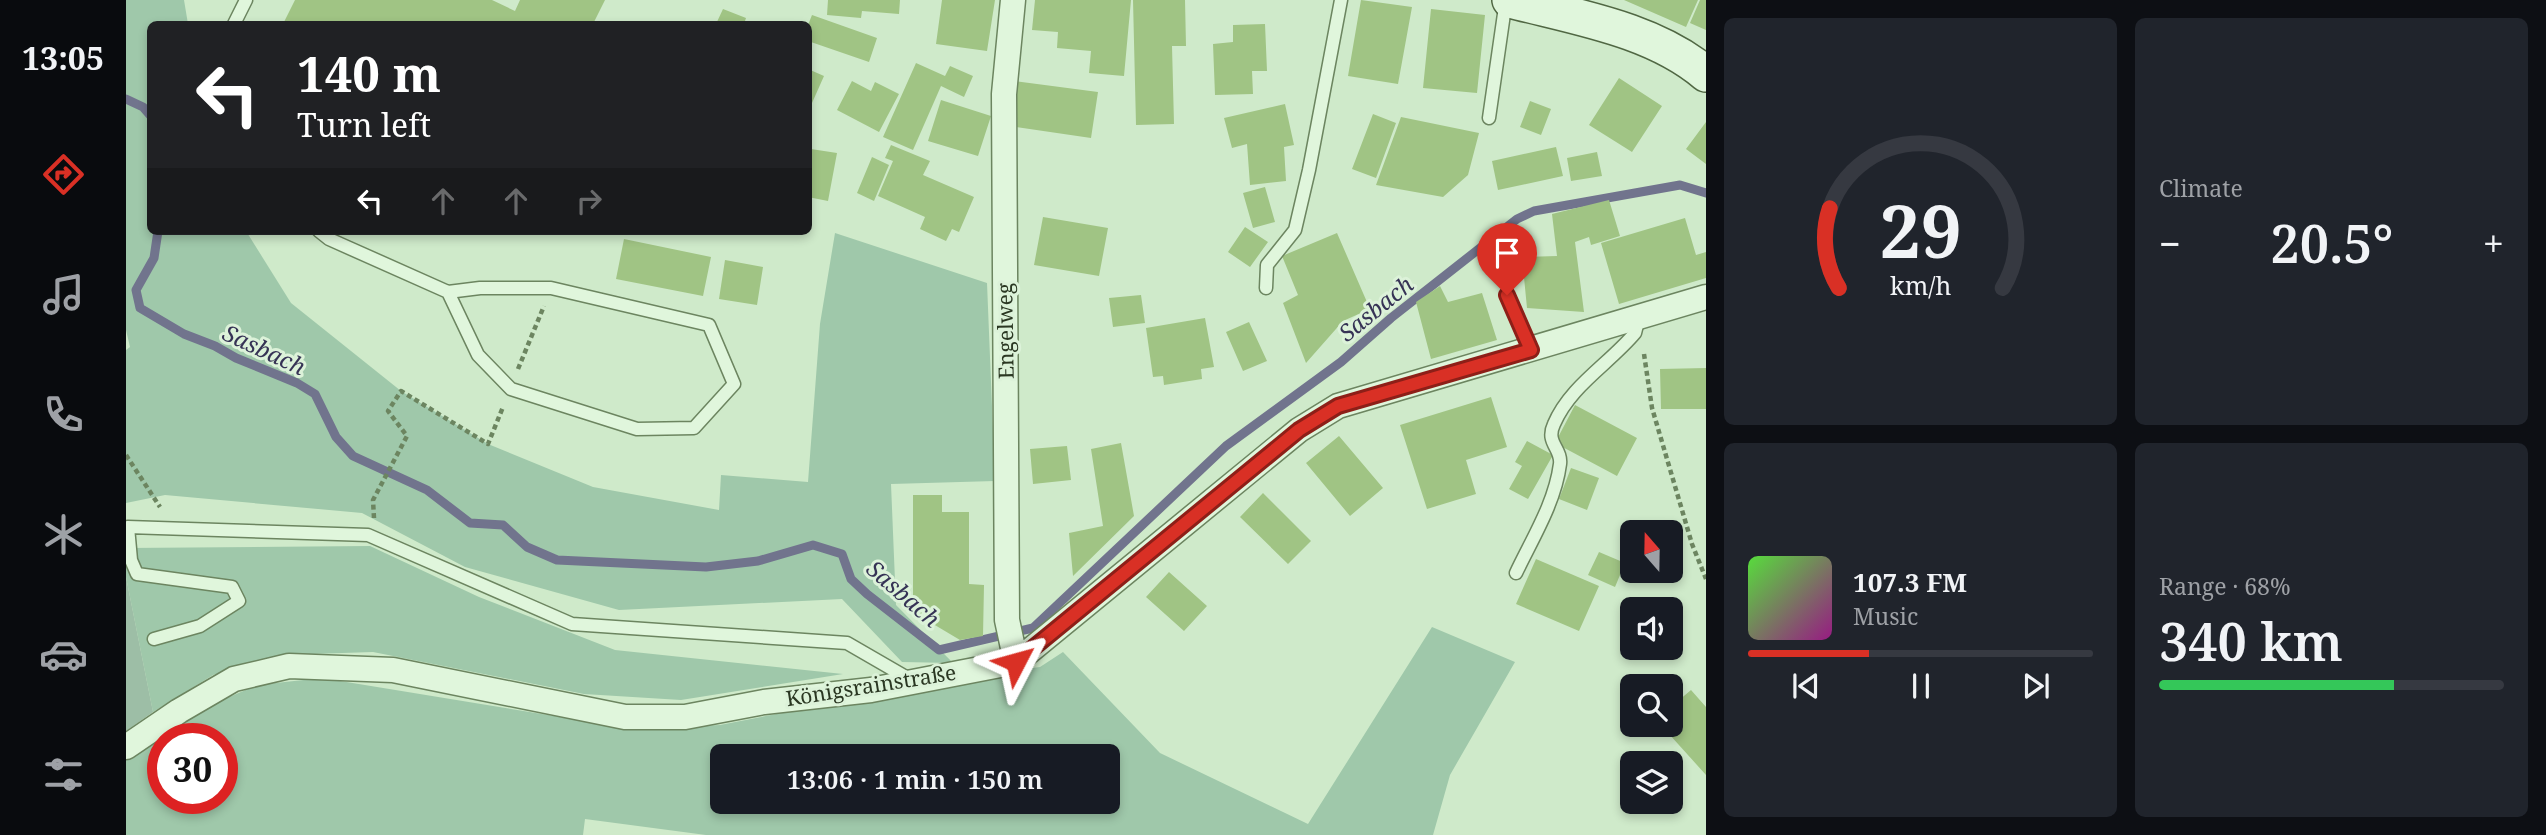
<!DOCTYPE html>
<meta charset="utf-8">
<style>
:root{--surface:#171b24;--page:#20242c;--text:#f1f3f6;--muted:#9ea1a6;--line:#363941;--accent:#d93025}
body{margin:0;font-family:"Noto Serif",serif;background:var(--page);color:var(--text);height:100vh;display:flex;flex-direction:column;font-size:26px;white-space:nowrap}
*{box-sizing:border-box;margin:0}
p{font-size:23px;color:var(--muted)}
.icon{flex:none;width:38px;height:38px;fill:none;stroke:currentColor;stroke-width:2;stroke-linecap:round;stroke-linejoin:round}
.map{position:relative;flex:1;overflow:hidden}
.panel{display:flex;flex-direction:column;gap:18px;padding:18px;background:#0d0f14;width:840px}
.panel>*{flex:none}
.banner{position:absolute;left:21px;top:21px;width:665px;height:214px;border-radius:10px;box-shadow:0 4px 10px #0003;background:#202124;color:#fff;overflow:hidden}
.needle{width:46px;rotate:340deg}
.buttons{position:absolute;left:1494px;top:520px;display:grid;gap:14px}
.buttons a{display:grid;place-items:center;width:63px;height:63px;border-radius:10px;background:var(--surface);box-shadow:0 4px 10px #0003;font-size:35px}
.speed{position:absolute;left:21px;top:723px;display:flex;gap:14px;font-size:35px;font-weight:700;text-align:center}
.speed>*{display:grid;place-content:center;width:91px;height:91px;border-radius:50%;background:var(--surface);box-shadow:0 4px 10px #0003;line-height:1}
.speed .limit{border:10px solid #d22;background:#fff;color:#111}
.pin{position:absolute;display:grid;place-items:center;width:60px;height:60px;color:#fff;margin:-72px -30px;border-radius:50% 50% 50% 0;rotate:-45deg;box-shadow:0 0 7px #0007}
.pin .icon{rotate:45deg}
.me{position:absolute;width:77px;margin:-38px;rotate:51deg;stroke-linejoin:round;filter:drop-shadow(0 0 5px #0008)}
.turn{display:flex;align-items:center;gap:24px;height:147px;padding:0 35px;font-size:32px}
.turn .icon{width:91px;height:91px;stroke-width:2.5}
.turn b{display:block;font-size:49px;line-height:60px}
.lanes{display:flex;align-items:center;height:66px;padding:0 35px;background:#0003;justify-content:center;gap:35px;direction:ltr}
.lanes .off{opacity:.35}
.big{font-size:52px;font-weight:600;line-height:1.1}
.panel .card{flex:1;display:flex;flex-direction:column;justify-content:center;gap:10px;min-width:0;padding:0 24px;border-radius:10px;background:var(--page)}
.panel .dial{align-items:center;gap:0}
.dial svg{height:182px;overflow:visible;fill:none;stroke:var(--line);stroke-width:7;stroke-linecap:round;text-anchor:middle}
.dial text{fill:var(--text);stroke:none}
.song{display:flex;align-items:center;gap:21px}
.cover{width:84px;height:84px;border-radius:10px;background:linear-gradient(135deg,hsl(110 70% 55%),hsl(310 70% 35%))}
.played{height:7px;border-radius:4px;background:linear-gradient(90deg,var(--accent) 35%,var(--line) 35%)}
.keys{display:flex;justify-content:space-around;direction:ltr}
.heat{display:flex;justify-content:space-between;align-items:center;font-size:38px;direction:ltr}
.charge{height:10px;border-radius:5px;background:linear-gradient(90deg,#34c759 68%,var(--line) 0)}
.panel .tiles{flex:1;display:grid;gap:18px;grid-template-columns:repeat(2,1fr)}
.trip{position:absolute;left:584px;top:744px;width:410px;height:70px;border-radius:10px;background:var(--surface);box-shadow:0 4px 10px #0003;font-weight:600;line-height:70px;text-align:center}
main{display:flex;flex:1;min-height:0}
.tabs{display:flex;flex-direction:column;width:126px;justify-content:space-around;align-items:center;background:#090b0e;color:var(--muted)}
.tabs .icon{width:49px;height:49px}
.tabs .active{color:var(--accent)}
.tabs b{font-size:32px;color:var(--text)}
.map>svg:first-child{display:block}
.green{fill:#9fc8aa;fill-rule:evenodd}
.cemetery{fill:#9dbea6}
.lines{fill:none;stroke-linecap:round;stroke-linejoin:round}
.stream{stroke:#71748d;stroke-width:9}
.building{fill:#a0c484}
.service-casing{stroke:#6c8560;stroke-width:15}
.minor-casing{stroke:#6c8560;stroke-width:27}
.secondary-casing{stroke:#506743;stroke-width:38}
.path{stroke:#6c8560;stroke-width:4.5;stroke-dasharray:5 3.5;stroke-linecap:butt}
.service{stroke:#e0f6dc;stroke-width:12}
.minor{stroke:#e0f6dc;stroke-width:24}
.secondary{stroke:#e0f6dc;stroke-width:35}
.route-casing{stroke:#8d1f18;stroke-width:18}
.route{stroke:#d93025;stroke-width:12}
.labels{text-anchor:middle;stroke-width:6;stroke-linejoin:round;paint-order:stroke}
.street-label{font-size:21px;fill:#2a3722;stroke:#dcf2d9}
.water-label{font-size:23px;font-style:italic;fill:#363355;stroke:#dcf2d9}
</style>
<main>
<nav class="tabs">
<b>13:05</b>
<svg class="icon active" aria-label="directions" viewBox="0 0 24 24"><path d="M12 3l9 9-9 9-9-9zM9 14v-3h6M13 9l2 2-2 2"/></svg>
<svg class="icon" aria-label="music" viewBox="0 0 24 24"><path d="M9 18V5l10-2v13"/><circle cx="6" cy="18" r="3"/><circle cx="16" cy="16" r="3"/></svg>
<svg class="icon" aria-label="phone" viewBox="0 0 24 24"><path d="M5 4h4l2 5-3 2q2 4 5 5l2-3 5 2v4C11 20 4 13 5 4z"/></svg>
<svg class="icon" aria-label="climate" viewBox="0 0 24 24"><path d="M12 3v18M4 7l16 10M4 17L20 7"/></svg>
<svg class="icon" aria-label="car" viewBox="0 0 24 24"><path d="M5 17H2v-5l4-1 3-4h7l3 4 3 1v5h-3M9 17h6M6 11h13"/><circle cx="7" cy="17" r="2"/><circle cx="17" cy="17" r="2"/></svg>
<svg class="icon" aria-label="filters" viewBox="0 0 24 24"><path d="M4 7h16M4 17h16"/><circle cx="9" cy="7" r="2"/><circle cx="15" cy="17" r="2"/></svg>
</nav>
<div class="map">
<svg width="1580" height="835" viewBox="0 0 1580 835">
<rect width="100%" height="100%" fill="#cfeaca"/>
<path class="green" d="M0 0H58L62 24H24V231H120L165 303 275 391 362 444 467 487 593 510 595 475 682 482 694 324 709 233 861 283 869 481 765 484 770 605 827 663 776 662 716 599 493 610 339 567 236 513 39 495 0 503V350L4 347 0 330Z
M244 546 353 597 489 650 717 674 555 700 458 694 247 652 155 655 87 675 27 712 0 577V548Z
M1306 627 1389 662 1324 775 1307 835H580L459 819 457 835H0V759L87 704 131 685 196 678 508 729 594 725 841 677 914 667 937 652 1034 753 1182 824ZM37 738H96V798H37ZM597 756H982V802H597Z"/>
<path class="cemetery" d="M0 577 27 712 0 731Z"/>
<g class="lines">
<path class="stream" d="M0 99 17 107 24 115
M32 231 28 258 10 290 14 308 58 334 89 346 110 358 171 383 189 394 210 437 227 456 301 490 344 523 377 525 401 547 431 560 580 567 632 561 687 545 716 554 725 579 741 594 813 650 907 628 1100 446 1215 362 1265 318 1391 219 1408 211 1554 185 1580 193"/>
</g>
<path class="building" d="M169 0H366L389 11 394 0H479L467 24H157Z
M702 0H774L773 14 736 11 735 18 701 15Z
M816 0H869L861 51 810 44Z
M909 0H1005L998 76 963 73 965 51 931 48 932 32 906 30Z
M1007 0H1059L1060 46H1046L1048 124 1010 125Z
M1235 0 1286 7 1272 84 1222 76Z
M1498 0H1572L1560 27Z
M1574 0H1580V30L1564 23Z
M597 9 620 18 618 24H590Z
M1305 9 1359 15 1351 93 1297 88Z
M686 15 751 38 743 62 682 41V25Z
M1139 24 1141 71H1126L1127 94 1089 95 1087 44 1107 42V25Z
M790 63 819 76 824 66 847 76 838 97 815 86 787 150 757 137Z
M682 69 698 76 682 112Z
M1493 78 1536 106 1506 152 1463 125Z
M726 81 745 91 749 82 773 94 753 132 711 110Z
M889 81 972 92 965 138 883 126Z
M815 100 865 116 852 156 802 141Z
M1404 101 1425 109 1415 135 1394 127Z
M1159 104 1168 145 1158 147 1160 181 1124 185 1121 144 1106 148 1098 118Z
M1247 114 1270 123 1250 178 1226 169Z
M1275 117 1353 133 1342 175 1317 197 1250 185Z
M1580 122V164L1560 149Z
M765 145 804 161 797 175 848 197 833 232 826 229 820 241 794 229 799 217 752 196 767 161 759 158Z
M1430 147 1437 176 1372 190 1366 161Z
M685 149 711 153 702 201 682 197V164Z
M1471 152 1476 176 1445 181 1441 158Z
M746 157 763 165 748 201 731 193Z
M1139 187 1149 222 1127 228 1117 193Z
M1483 200 1494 236 1465 245 1463 237 1449 242 1458 312 1401 308 1396 257 1431 256 1426 214Z
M917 217 982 228 973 276 908 265Z
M1559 218 1570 255 1580 252V278L1493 304 1475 243Z
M1119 227 1142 242 1124 267 1102 252Z
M1211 233 1244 309 1217 321 1180 363 1157 303 1172 295 1156 256Z
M498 239 585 257 577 296 490 279Z
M599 260 637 267 631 305 593 299Z
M1314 286 1322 302 1356 293 1371 340 1305 359 1290 302Z
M1015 295 1019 323 987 327 983 298Z
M1079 318 1088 367 1075 369 1076 379 1038 385 1037 376 1027 377 1020 328Z
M1123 322 1141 361 1117 371 1100 332Z
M1580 368V409H1535L1534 369Z
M1365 397 1381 447 1340 460 1350 494 1301 509 1274 425Z
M1449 405 1511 438 1491 476 1429 443Z
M1213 436 1257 488 1224 516 1180 463Z
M1401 441 1427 455 1402 499 1383 489 1396 466 1389 462Z
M995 443 1008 516 947 576 943 533 977 526 965 449Z
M941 446 945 480 907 484 904 449Z
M1445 468 1473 478 1461 510 1433 499Z
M1137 493 1185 541 1162 564 1114 517Z
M787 495H816V512H843V584L858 585 857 636 834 640 787 612Z
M1473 552 1499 563 1489 587 1462 575Z
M1410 559 1473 586 1453 631 1390 604Z
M1043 572 1081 606 1058 631 1020 597Z
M1565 690 1580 707V775L1534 724H1545V707Z"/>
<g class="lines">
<defs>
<path id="service" d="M108 24 120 0
M1363 118 1380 0
M193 231 203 239 322 292 354 288H425L583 325 608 384 568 428 511 429 385 389 352 355 322 292
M1140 288 1141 265 1169 230 1183 170 1215 0
M1381 295 1405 350
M1390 573C1406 539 1429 503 1434 464 1436 448 1419 443 1428 424 1444 386 1483 364 1509 333L1513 317
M28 639 74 626 113 601 106 587 11 574 5 560 2 527 242 535 446 624 721 643 785 680"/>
<path id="minor" d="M887 0 878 94 881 620 890 662
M0 747 53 711 108 679 163 666 267 670 499 717H559L638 702 745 690 890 662 1173 430 1212 406 1580 297"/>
<path id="secondary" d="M1384 0C1449 17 1527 29 1580 74"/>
</defs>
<use href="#service" class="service-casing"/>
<use href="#minor" class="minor-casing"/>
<use href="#secondary" class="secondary-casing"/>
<path class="path" d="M1518 354 1526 408 1566 544 1580 579
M392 369 418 306
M0 455 34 507
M248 518 247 500 281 436 262 411 275 391 362 444 377 407"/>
<use href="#service" class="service"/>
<use href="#minor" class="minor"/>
<use href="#secondary" class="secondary"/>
</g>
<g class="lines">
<defs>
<path id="route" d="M890 662 1173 430 1212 406 1405 350 1381 295"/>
</defs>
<use href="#route" class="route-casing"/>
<use href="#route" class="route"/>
</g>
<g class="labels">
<g class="street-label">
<text transform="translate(880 331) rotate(-91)" y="7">Engelweg</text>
<text transform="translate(745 686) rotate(-9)" y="7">Königsrainstraße</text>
</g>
<g class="water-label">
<text transform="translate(1250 309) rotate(-39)" y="8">Sasbach</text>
<text transform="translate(138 350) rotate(25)" y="8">Sasbach</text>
<text transform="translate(777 594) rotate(41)" y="8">Sasbach</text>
</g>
</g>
</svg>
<div class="buttons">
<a><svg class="needle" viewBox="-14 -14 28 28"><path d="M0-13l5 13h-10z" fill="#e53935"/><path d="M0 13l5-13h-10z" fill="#9ea1a6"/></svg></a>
<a><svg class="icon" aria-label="sound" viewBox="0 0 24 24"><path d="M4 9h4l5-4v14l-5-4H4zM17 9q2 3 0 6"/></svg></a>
<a><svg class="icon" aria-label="search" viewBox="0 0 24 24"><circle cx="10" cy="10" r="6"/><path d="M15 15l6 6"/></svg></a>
<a><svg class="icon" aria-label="layers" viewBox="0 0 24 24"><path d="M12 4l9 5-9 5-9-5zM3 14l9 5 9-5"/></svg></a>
</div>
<div class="speed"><div class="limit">30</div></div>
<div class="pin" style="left:1381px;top:295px;background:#d93025"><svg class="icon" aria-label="arrive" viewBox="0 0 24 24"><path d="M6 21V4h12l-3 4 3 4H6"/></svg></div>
<svg class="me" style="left:890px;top:662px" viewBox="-20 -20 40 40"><path d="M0-17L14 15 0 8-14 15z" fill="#d93025" stroke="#fff" stroke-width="4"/></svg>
<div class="trip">13:06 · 1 min · 150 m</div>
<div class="banner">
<div class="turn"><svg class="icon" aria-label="left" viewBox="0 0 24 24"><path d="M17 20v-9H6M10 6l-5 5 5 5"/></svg><div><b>140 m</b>Turn left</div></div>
<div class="lanes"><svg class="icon" aria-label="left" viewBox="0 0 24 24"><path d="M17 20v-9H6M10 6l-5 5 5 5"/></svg><svg class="icon off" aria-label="ahead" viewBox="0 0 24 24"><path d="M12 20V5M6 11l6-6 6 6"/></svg><svg class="icon off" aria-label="ahead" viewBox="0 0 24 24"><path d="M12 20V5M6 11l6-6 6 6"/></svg><svg class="icon off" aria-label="right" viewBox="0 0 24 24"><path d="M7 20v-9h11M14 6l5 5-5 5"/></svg></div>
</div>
</div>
<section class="panel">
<div class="tiles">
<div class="card dial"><svg viewBox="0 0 100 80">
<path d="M14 69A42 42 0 1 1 86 69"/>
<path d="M14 69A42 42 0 0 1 10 34" stroke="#d93025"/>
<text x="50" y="56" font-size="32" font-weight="700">29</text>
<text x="50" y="72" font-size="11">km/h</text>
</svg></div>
<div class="card"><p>Climate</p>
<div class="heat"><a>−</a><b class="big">20.5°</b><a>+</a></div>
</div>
<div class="card">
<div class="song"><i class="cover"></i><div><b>107.3 FM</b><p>Music</p></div></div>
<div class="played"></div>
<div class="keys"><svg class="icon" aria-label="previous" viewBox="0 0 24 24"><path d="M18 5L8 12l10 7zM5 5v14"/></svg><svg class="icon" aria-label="pause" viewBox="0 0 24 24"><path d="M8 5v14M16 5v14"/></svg><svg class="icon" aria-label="next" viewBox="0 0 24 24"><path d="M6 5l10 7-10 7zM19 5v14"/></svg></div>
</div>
<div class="card"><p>Range · 68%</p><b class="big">340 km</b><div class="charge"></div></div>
</div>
</section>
</main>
